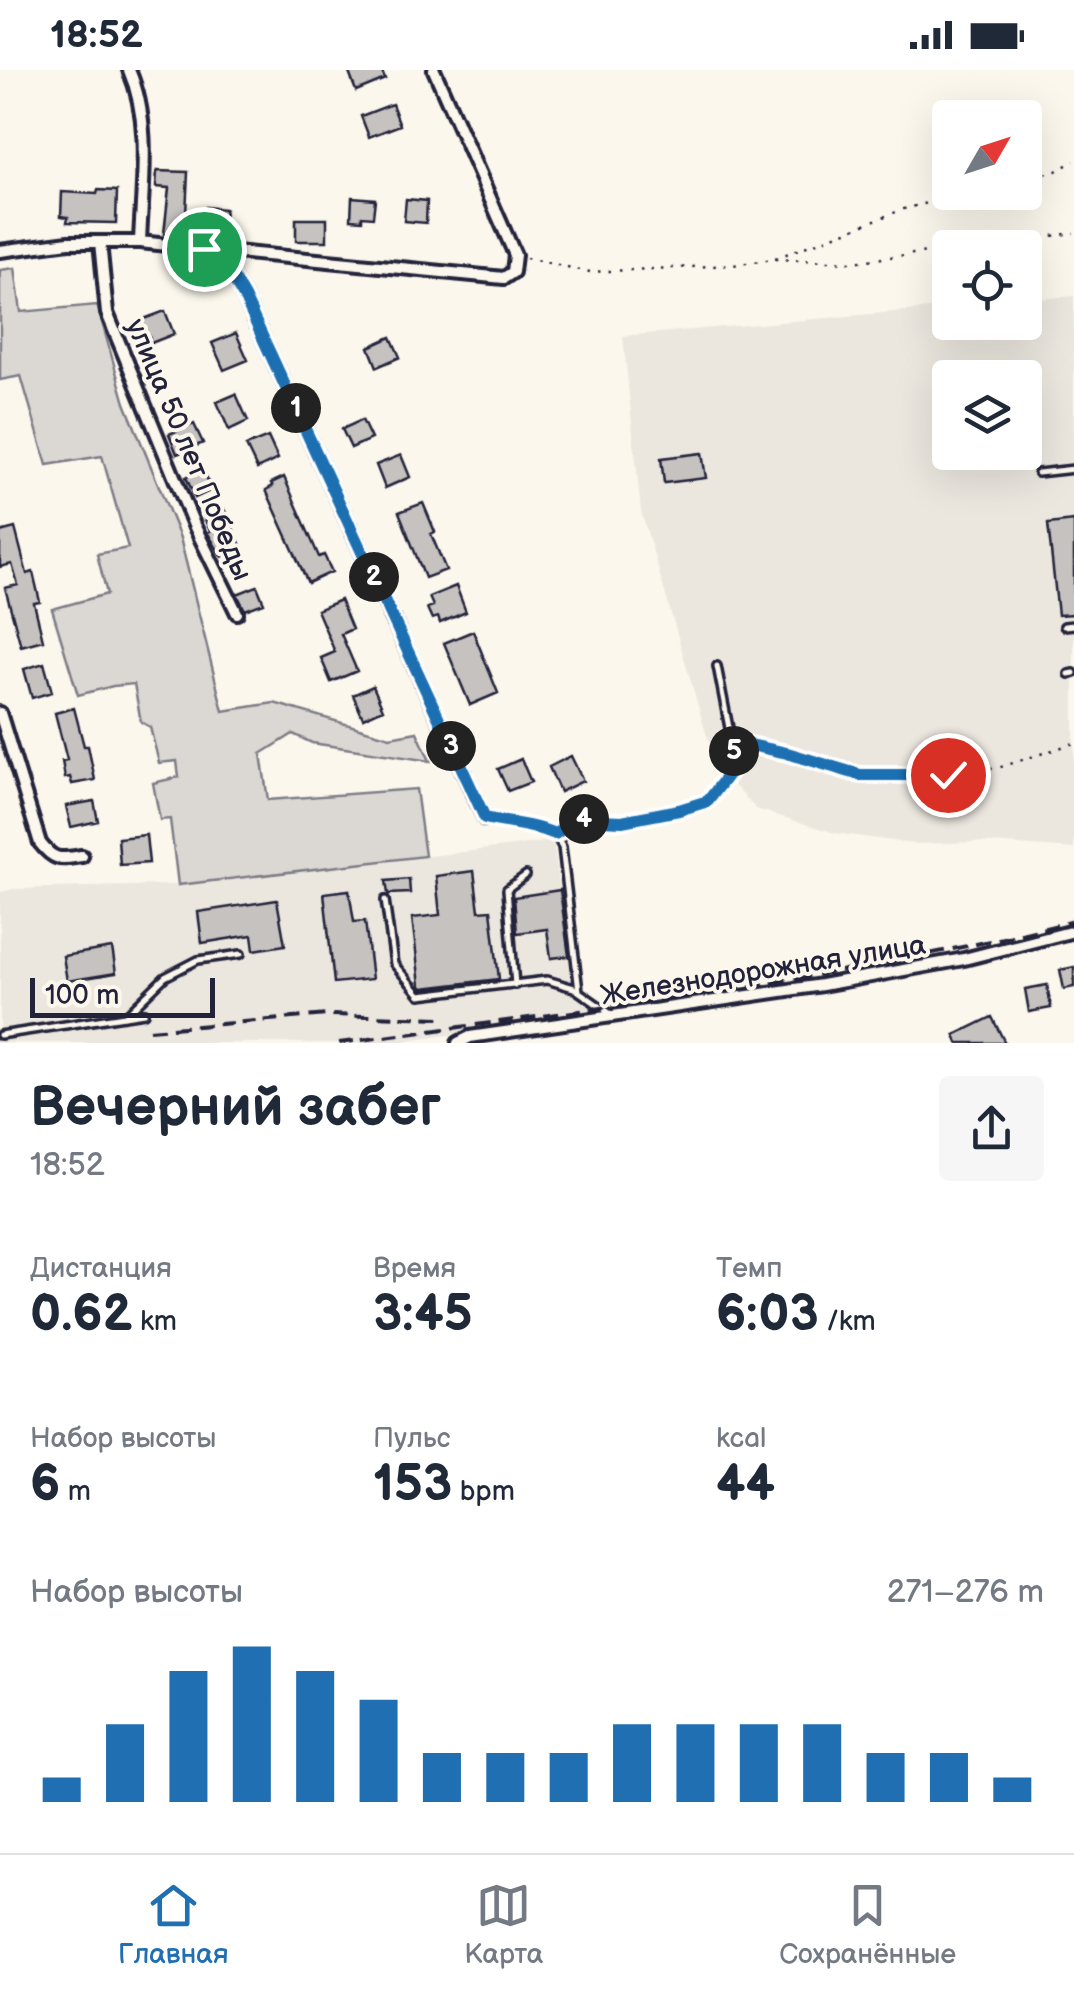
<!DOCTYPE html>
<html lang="ru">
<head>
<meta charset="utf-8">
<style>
  body { margin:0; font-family:"Balsamiq Sans",sans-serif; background:#f6f6f7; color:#1f2937; height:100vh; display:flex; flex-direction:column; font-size:38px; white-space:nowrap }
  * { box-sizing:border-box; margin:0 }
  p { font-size:32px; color:#747a83 }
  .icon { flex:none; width:55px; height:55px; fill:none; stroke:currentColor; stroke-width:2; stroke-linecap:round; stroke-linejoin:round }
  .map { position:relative; height:973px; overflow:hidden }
  .sheet { display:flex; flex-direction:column; background:#fff; flex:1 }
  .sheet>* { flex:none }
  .needle { width:65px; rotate:51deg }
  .fabs { position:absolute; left:932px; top:30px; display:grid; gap:20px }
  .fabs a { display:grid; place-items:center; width:110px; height:110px; border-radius:10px; background:#fff; box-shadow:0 10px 40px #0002; font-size:50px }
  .scale { position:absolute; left:30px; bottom:25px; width:185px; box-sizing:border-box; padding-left:10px; border:5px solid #22223b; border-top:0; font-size:28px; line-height:35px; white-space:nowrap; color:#22223b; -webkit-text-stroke:8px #fbf7ec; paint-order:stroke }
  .pin { position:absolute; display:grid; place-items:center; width:85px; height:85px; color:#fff; margin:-42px; border:5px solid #fff; border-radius:50%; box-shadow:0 2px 10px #0007 }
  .km { position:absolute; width:50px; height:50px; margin:-25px; border-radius:50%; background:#222; color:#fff; font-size:28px; line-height:50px; text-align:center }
  .round { display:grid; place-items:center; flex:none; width:105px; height:105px; border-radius:10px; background:#f6f6f7 }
  .summary { display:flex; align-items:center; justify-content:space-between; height:170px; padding:0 30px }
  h1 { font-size:55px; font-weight:600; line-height:75px }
  .metrics { display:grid; grid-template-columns:repeat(3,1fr); gap:15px; height:170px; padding:10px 30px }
  .metrics div { display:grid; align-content:center }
  .metrics b { font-size:50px; font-weight:600 }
  .metrics small { font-size:28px; font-weight:400 }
  .metrics p { font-size:28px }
  .chart { height:280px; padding:20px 30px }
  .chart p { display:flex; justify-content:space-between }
  .chart svg { width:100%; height:180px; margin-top:10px; stroke:#1f6fb2; stroke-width:6 }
  .status { display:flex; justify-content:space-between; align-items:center; height:70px; padding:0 50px; background:#fff; direction:ltr }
  .status svg { height:28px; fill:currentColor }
  .dock { display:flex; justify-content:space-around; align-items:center; height:140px; border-top:2px solid #e0e1e3; background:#fff; font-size:28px; color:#747a83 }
  .dock a { display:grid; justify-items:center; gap:5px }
  .dock .selected { color:#1f6fb2 }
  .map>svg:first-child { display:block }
</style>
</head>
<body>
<div class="status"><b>18:52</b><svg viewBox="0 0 49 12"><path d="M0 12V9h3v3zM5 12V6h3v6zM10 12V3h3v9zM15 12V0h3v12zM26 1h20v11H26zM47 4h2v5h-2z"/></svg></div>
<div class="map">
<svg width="1074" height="973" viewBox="0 0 1074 973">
  <rect width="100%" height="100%" fill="#fbf7ec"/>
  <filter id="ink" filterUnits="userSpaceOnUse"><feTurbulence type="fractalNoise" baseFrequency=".01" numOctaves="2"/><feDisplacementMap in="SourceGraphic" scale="20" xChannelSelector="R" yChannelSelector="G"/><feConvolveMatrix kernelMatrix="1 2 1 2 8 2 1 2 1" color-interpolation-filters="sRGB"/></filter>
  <g filter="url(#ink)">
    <path fill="#ebe7df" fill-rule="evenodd" d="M1074 226V779L976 772 913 774 835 763 756 739 720 700 706 663 641 441 623 266 950 237V252H1025V230ZM950 308H1025V382H950Z
      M553 771 574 923 596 936 597 943 393 973H0V822L14 819 198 814Z"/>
    <path fill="#dbd8d3" stroke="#7e7d87" stroke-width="2.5" d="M15 198 21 242 97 235 125 333 180 468 223 641 274 633 390 667 417 662 430 691 312 673 293 664 261 684 268 730 416 719 425 786 178 815 170 749 160 750 153 713 179 707 177 691 159 693 150 657 141 652 134 614 113 616 78 625 52 539 107 524 97 484 128 478 102 386 47 395 21 306 0 310V200Z"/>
    <path fill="#c6c2c0" stroke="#22223b" stroke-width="2.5" d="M348 0H381L385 9 356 21Z
      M392 34 400 55 369 67 361 46Z
      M157 101 188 102 185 166 164 164 169 118 156 117Z
      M98 120 117 121 116 153 67 152 68 147 61 146 62 122 97 124Z
      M352 127 375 129 373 147 362 146V150L351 149Z
      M406 129 427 131 426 153 404 151Z
      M206 137 225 139 222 167 203 165Z
      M296 149H327V171H296Z
      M165 241 174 264 151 273 149 266 143 269 139 259 144 257 141 250Z
      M236 263 248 290 224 300 212 273Z
      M391 267 400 287 377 297 369 277Z
      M236 324 248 351 229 360 217 332Z
      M362 350 371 369 351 378 342 359Z
      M194 354 203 373 177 384 169 364Z
      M268 367 278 389 257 399 246 376Z
      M702 383 706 408 664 413 661 388Z
      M401 385 410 407 385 418 376 395Z
      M203 399 212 420 195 428 186 407Z
      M284 407 319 487 324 485 332 502 308 513 266 420 273 416 271 413Z
      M423 433 435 462 431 464 446 500 425 508 399 442Z
      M224 439 242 478 222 487 207 462 210 461 204 448Z
      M1074 451V544L1058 545 1048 454Z
      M15 458 27 504 33 502 40 532 34 533 43 570 21 576 5 518 18 515 12 494 0 497V462Z
      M257 516 264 533 245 540 237 524Z
      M456 516 466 542 440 553 438 547 432 549 427 538 433 536 429 527Z
      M340 530 352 559 341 564 357 601 331 612 321 588 335 582 317 540Z
      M473 561 498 623 470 635 444 573Z
      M44 593 52 622 32 628 24 599Z
      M373 616 383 639 363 648 353 625Z
      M74 638 84 676H88L95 710 72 714 70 707 65 708 62 691 67 690 55 643Z
      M571 686 583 711 560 722 549 697Z
      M521 689 531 712 508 721 498 699Z
      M94 731 98 751 71 757 66 736Z
      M146 765 149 793 120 795 118 768Z
      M474 801 479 841 491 840 499 909 423 918 420 915 412 848 440 845 436 806Z
      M409 809 410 823 388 824 386 811Z
      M349 820 354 852 365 851 372 909 334 913 324 823Z
      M560 820 569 886 551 888 547 859 517 863 514 827Z
      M277 830 285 875 254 880 252 865 202 873 198 842Z
      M112 878 116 903 67 911 63 886Z
      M1074 897V917L1064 919 1060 900Z
      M1047 915 1051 938 1029 942 1025 919Z
      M992 947 1005 973H958L955 965Z"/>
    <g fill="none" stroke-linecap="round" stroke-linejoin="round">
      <defs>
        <path id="lane" d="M1038 403 1074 399
          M1064 556 1074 555
          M1069 604 1074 603
          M486 749 537 756 555 764 562 777 579 921
          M555 764 577 749 623 751 679 741 709 731 736 694 717 596
          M385 830 394 894 420 925 547 910 574 918 611 944
          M515 915 507 819 526 805
          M125 946 165 907 198 890 241 884
          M0 965 144 943"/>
        <path id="street" d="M129 0C152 53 142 115 140 172
          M100 172 107 243 194 455 237 543
          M205 179 504 208 513 202 515 185 434 0
          M0 181 69 172H140L204 179 227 198 244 227 485 749
          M0 643 40 773C55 792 60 789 82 786
          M458 973 470 967 822 915 964 889 1074 861"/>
      </defs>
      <use href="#lane" stroke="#22223b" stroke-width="12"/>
      <use href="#street" stroke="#22223b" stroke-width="18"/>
      <path stroke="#22223b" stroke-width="2.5" stroke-dasharray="2.5 8" stroke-linecap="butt" d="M1025 109 1056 101 1074 91
        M959 178 1074 163
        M526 188 590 202 733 195 773 189 904 139 971 122
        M775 189 853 192 950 179
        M743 673 787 683 859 705H948L998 698 1074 673"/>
      <use href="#lane" stroke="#fbf7ec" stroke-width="5"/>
      <use href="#street" stroke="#fbf7ec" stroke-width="10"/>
      <path stroke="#22223b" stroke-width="4" stroke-dasharray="15 8" stroke-linecap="butt" d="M149 960 328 945 443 948
        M339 973C585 940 833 912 1074 851"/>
    </g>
  </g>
  <g fill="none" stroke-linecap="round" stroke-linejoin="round" filter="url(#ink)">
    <defs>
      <path id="route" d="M204 179 227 198 244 227 485 748C509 754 532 754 555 764L578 749 622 751 679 740 708 731 736 694 732 671 787 683 860 705H948"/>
    </defs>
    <use href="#route" stroke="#fff" stroke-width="20"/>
    <use href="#route" stroke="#1f6fb2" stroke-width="12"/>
  </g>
  <g text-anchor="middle" stroke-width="8" stroke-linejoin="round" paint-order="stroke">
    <g font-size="28" fill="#22223b" stroke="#fbf7ec">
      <text transform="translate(190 379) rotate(67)" y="10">улица 50 лет Победы</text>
      <text transform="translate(763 899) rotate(-9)" y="10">Железнодорожная улица</text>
    </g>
  </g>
</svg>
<div class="fabs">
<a><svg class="needle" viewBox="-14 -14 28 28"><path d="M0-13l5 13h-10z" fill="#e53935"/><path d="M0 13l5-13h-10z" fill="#747a83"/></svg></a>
<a><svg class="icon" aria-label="locate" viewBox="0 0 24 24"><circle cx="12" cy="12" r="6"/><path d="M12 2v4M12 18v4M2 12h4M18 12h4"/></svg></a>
<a><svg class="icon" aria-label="layers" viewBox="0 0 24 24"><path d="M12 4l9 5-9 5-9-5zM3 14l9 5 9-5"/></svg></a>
</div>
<div class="scale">100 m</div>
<div class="pin" style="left:204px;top:179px;background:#1e9e55"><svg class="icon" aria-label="arrive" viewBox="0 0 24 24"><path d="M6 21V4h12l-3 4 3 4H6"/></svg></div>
<div class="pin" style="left:948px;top:705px;background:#d93025"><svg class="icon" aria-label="check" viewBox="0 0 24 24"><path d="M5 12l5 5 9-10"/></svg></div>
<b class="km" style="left:296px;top:338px">1</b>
<b class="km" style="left:374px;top:507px">2</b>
<b class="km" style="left:451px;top:676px">3</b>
<b class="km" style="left:584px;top:749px">4</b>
<b class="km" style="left:734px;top:681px">5</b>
</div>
<section class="sheet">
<div class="summary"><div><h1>Вечерний забег</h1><p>18:52</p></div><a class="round"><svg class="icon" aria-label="share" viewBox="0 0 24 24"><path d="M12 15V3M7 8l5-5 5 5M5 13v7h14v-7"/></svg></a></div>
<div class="metrics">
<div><p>Дистанция</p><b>0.62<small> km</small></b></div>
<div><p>Время</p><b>3:45</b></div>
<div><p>Темп</p><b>6:03<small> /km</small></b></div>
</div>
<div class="metrics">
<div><p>Набор высоты</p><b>6<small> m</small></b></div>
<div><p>Пульс</p><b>153<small> bpm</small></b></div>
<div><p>kcal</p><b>44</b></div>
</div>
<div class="chart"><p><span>Набор высоты</span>271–276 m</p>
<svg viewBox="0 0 160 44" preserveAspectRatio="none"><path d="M5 44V38M15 44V25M25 44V12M35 44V6M45 44V12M55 44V19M65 44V32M75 44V32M85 44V32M95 44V25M105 44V25M115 44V25M125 44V25M135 44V32M145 44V32M155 44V38"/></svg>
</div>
</section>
<nav class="dock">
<a class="selected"><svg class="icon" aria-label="home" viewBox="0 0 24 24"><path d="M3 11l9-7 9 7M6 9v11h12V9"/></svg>Главная</a>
<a><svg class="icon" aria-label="map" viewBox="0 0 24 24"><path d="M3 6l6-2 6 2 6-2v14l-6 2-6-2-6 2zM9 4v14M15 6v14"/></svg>Карта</a>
<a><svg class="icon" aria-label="saved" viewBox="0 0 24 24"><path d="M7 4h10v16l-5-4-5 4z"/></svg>Сохранённые</a>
</nav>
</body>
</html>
